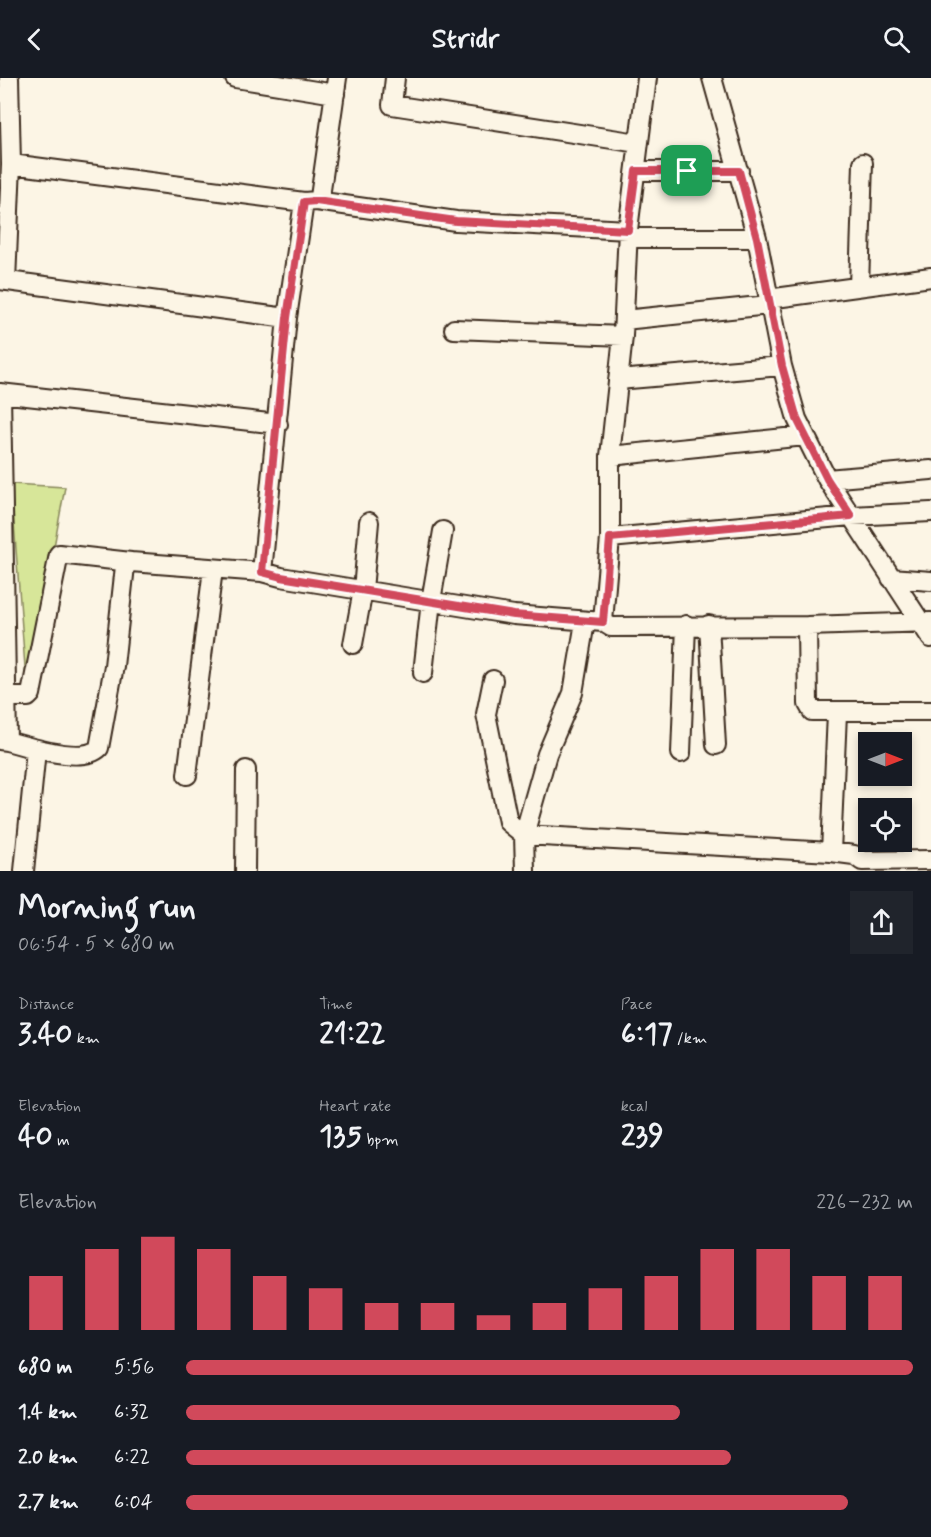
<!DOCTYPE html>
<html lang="en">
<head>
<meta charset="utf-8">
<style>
  body { margin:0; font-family:Mynerve,sans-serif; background:#20242c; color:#f1f3f6; height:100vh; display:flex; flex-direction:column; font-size:22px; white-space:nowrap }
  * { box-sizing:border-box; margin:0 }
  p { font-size:20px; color:#9ea1a6 }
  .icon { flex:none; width:33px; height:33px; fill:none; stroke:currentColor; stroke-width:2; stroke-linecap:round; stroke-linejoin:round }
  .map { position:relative; height:793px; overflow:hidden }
  .panel { display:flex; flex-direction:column; background:#171b24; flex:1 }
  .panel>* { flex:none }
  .needle { width:39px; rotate:90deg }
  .buttons { position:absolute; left:858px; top:654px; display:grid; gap:12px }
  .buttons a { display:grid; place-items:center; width:54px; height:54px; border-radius:0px; background:#171b24; box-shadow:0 3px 9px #0003; font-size:30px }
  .pin { position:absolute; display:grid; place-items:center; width:51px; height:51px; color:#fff; margin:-26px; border-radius:12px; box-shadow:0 3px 9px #0006 }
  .round { display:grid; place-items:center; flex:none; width:63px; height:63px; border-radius:0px; background:#20242c }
  .headline { display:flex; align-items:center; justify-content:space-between; height:102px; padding:0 18px }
  h1 { font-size:33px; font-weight:700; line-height:45px }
  .stats { display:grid; grid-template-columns:repeat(3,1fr); gap:9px; height:102px; padding:6px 18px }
  .stats div { display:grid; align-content:center }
  .stats b { font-size:30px; font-weight:700 }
  .stats small { font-size:16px; font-weight:400 }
  .stats p { font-size:16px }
  .chart { height:168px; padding:12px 18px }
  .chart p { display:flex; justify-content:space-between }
  .chart svg { width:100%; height:108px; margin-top:6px; stroke:#d1495b; stroke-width:6 }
  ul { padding:0 18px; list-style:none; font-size:20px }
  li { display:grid; grid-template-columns:96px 72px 1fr; align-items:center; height:45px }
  li i { height:15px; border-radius:8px; background:#d1495b }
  header { display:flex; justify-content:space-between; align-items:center; height:78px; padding:0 18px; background:#171b24; font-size:27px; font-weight:700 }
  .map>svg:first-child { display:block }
</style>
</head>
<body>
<header><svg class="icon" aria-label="back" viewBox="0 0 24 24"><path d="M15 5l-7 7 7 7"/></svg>Stridr<svg class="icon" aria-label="search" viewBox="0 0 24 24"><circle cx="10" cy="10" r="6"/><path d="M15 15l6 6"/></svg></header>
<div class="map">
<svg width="931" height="793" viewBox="0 0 931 793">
  <rect width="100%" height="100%" fill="#fcf5e5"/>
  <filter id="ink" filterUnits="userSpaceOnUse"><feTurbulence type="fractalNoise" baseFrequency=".0167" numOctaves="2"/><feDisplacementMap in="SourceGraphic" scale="12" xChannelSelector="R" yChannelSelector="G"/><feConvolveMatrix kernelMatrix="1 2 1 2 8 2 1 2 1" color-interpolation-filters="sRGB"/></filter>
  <g filter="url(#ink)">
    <path fill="#d7e699" stroke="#89885c" stroke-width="1.5" d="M11 406 65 409 27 615Z"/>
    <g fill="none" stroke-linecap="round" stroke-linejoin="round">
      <defs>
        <path id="minor" d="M235 0 335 16
          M395 0 392 27 638 65
          M712 0 757 160 782 288 797 341 827 401 931 560
          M11 86 304 124
          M636 93H739
          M316 123 456 143 628 152
          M628 160H757
          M0 202 287 240
          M6 203 11 86 9 0
          M859 208 863 85
          M768 221 931 199
          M624 242 769 227
          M454 251 623 258
          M618 302 782 288
          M0 315 278 346
          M610 378 805 358
          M827 401 931 392
          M610 460 851 438 931 434
          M262 494 287 240 304 124 316 123 320 119 337 0
          M891 500 931 503
          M603 544 610 460V378L623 258 628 152 647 0
          M709 547 716 667
          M807 548 808 626 812 633H931
          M353 566 363 512 369 444
          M423 595 431 523 443 453
          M493 602 486 636 508 744 524 757 831 774 854 777 862 783 931 782
          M7 619H28L31 616 59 476 131 484
          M0 662 7 663 1 315
          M7 663C28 669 83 686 99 670L114 588 125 488 131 484 262 494 281 499 514 537 603 544 611 549 807 548 931 544
          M681 675 686 547
          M187 697 213 491
          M831 774 837 635
          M24 793 36 672
          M245 793 246 692
          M525 793 524 757 547 676 573 615 585 544"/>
      </defs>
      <use href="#minor" stroke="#3b2a1e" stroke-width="22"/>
      <use href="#minor" stroke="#fcf5e5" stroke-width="18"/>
    </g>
  </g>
  <g fill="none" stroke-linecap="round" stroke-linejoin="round" filter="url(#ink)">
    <defs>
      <path id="route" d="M636 93H739L757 160 782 288 797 341 827 401 851 438 610 460 603 544 514 537 281 499 262 494 287 240 304 124 316 123 456 143 628 152Z"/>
    </defs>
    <use href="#route" stroke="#fff" stroke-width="12"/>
    <use href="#route" stroke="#d1495b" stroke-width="8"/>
  </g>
</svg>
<div class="buttons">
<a><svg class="needle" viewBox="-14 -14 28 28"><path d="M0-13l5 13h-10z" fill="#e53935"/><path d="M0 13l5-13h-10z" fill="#9ea1a6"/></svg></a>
<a><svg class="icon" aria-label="locate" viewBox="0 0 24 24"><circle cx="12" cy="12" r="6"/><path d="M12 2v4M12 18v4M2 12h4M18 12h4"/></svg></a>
</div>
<div class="pin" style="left:687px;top:93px;background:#1e9e55"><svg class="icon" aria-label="arrive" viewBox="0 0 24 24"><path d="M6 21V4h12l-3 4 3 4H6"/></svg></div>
</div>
<section class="panel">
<div class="headline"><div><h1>Morning run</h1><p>06:54 · 5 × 680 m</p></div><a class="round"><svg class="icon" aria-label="share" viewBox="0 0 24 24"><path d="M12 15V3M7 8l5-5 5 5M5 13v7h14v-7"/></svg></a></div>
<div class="stats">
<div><p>Distance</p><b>3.40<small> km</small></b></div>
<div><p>Time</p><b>21:22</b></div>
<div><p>Pace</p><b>6:17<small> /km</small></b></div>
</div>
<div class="stats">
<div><p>Elevation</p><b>40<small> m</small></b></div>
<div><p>Heart rate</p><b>135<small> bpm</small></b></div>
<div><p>kcal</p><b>239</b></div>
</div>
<div class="chart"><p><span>Elevation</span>226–232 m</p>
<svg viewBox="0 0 160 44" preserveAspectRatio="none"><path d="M5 44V22M15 44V11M25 44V6M35 44V11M45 44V22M55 44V27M65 44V33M75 44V33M85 44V38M95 44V33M105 44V27M115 44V22M125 44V11M135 44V11M145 44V22M155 44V22"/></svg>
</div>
<ul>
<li><b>680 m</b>5:56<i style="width:100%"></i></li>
<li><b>1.4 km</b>6:32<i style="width:68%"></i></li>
<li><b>2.0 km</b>6:22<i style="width:75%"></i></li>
<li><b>2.7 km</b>6:04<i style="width:91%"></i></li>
</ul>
</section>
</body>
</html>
